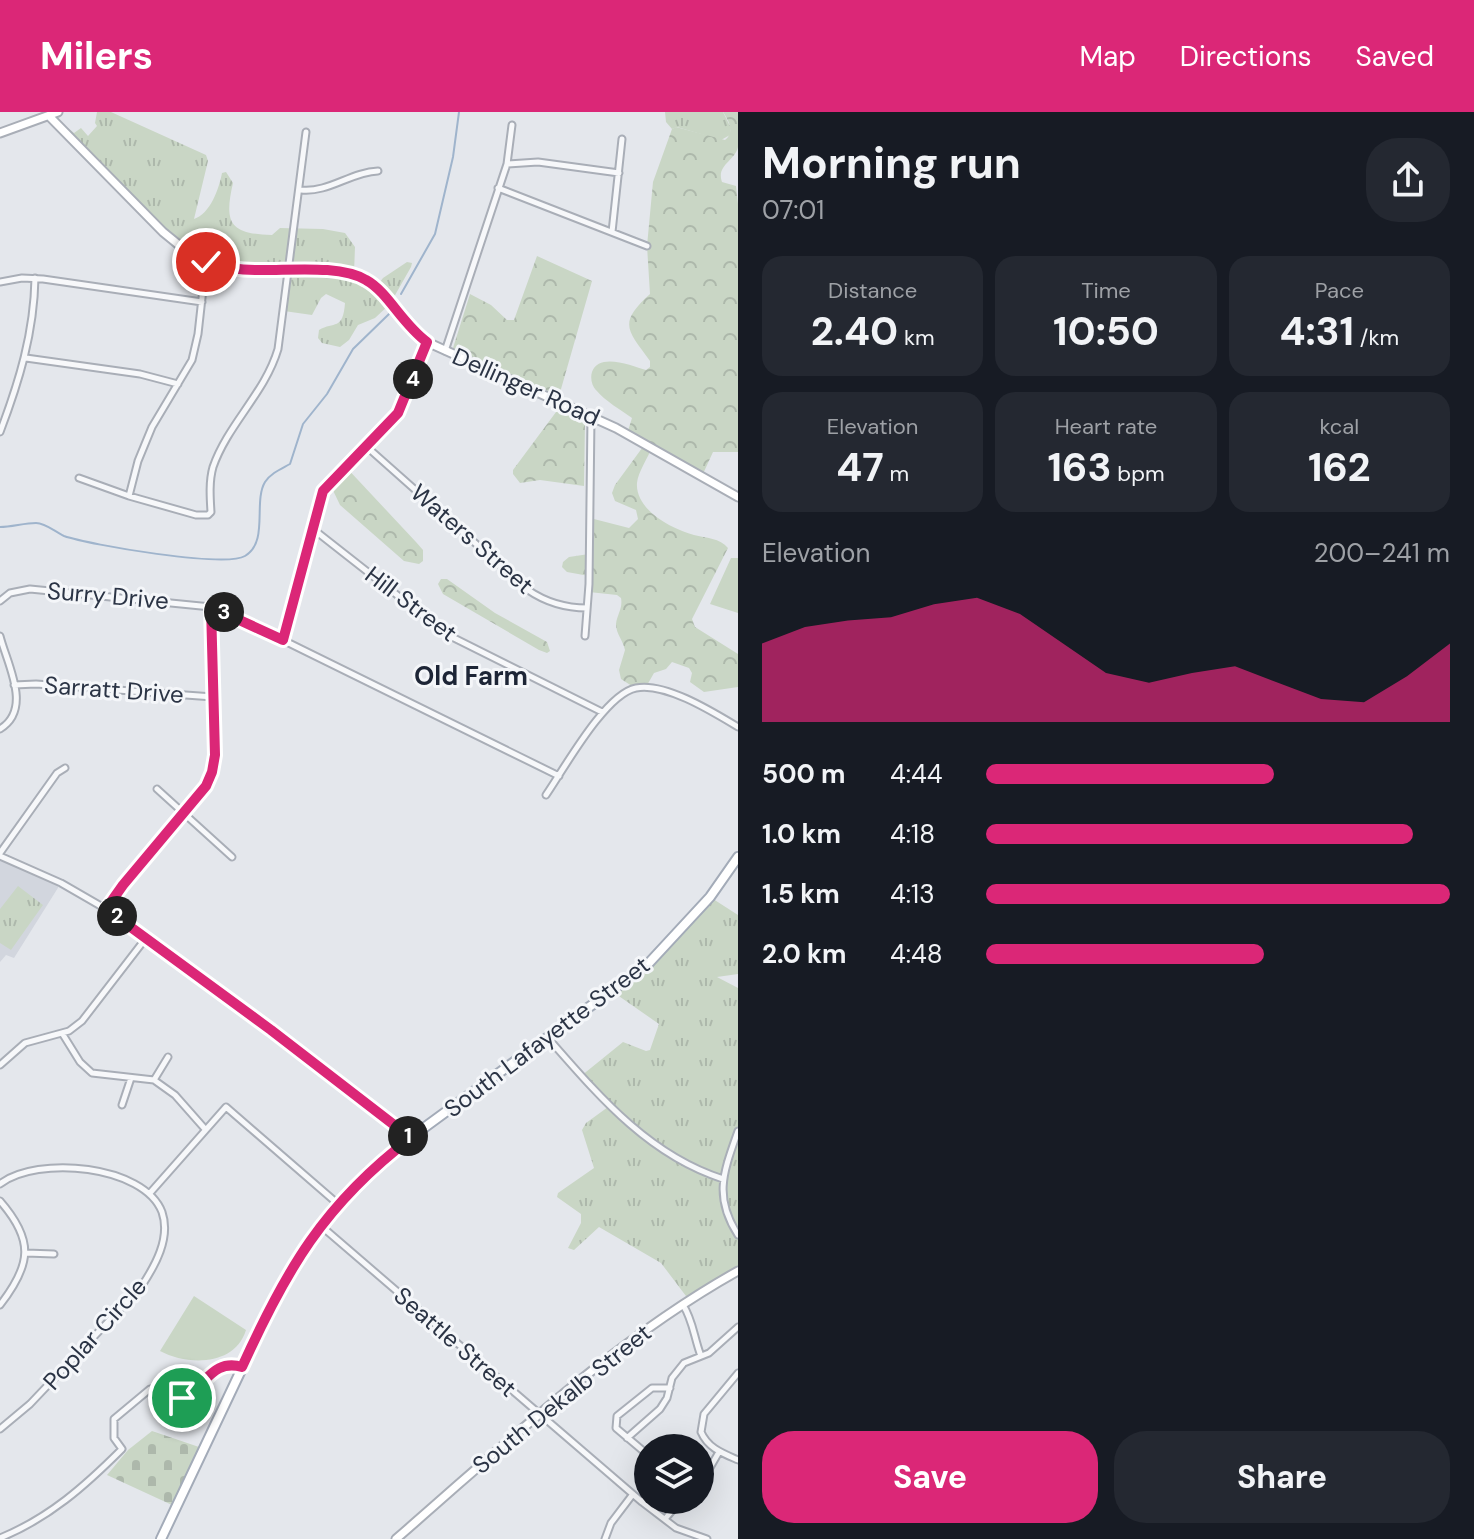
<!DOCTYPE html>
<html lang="en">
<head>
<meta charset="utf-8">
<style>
  body { margin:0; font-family:"DM Sans",sans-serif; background:#242831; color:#f1f3f6; height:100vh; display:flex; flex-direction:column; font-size:30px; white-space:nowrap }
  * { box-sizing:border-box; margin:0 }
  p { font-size:26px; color:#9ea1a6 }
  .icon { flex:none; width:44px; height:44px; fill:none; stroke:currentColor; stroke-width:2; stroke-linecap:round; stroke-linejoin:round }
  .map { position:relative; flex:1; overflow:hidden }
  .drawer { display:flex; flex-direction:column; background:#171b24; width:736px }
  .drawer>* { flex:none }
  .tools { position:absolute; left:634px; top:1322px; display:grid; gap:16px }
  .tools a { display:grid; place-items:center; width:80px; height:80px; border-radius:50%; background:#171b24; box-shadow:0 8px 32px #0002; font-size:40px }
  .pin { position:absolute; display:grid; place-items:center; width:68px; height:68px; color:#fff; margin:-34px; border:4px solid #fff; border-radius:50%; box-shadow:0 2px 8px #0007 }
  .km { position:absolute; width:40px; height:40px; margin:-20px; border-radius:50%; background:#222; color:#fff; font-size:22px; line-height:40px; text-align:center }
  .round { display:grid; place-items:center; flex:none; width:84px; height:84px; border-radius:32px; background:#242831 }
  .headline { display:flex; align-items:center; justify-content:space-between; height:136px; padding:0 24px }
  h1 { font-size:44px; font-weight:700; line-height:60px }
  .metrics { display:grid; grid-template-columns:repeat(3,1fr); gap:12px; height:136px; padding:8px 24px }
  .metrics div { display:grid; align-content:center; border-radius:20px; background:#242831; text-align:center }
  .metrics b { font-size:40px; font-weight:700 }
  .metrics small { font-size:22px; font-weight:400 }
  .metrics p { font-size:22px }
  .chart { height:224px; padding:16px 24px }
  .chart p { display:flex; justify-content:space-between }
  .chart svg { width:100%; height:144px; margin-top:8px; fill:#db2777; opacity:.7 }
  .cta { display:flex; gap:16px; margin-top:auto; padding:16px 24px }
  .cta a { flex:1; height:92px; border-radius:32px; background:#db2777; color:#fff; font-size:32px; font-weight:700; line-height:92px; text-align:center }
  .cta a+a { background:#242831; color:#f1f3f6 }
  ul { padding:0 24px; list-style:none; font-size:26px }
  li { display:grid; grid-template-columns:128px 96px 1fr; align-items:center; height:60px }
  li i { height:20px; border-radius:10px; background:#db2777 }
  header { display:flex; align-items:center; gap:48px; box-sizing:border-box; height:112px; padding:0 40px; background:#db2777; color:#fff }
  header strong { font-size:38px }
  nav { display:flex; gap:44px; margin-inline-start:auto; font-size:28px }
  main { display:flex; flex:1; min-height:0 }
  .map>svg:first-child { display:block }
</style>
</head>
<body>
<header>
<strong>Milers</strong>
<nav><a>Map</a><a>Directions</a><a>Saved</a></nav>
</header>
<main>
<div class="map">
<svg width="738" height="1427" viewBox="0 0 738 1427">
  <defs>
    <pattern id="grass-tufts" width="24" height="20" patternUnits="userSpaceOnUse" patternTransform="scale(2)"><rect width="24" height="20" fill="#c9d6c5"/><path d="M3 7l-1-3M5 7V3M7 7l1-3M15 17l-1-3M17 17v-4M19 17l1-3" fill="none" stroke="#adb8ab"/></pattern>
    <pattern id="forest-crowns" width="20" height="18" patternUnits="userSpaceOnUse" patternTransform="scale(2)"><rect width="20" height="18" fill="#c9d6c5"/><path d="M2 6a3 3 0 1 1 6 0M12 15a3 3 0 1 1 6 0" fill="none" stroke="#adb8ab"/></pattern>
    <pattern id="cemetery-stones" width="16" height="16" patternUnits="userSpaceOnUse" patternTransform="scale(2)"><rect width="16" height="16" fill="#c9d6c5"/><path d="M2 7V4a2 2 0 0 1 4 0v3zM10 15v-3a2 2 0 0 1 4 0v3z" fill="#adb8ab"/></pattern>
  </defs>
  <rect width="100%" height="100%" fill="#e4e7ec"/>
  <path fill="#d2d6de" d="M0 744 61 771 14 846 6 843 0 850Z"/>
  <path fill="url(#grass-tufts)" d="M97 0H111L206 43 208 49 194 107C210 102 219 77 222 61L226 60 233 71C224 110 229 122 272 123L280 116 323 117 345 121 355 135 354 162 376 175 383 166 407 150 412 151 411 155 390 192 375 206 358 213 349 228 340 235 322 231 318 226 319 218C334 209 343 219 345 191L326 182 321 186 312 203 284 199 290 159 207 150 205 163 184 159 181 153 182 137 63 20 68 16 74 21 81 16 88 24 97 14 95 11Z
    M665 0H723L731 16 730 23 721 28 677 15 672 17 666 10Z
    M18 774 43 793 11 838 0 831V797Z
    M710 785 738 803V862L717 865 738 876V1159L689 1188 661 1151 599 1115 574 1138 568 1136 581 1111V1102L557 1085 558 1081 594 1056 582 1018 586 1011 608 995 581 964 623 930 646 939 650 938 659 912 613 880 648 852Z"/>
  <path fill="url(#forest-crowns)" d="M723 0H738C738 11 738 24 738 35 735 49 716 53 722 70L736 74 738 92V340H713L702 364 652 335C648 346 638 360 637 371 635 398 672 417 694 423 706 426 720 426 728 436L692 507 695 515 738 542V575L704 580 690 570 692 561 689 556 672 550 666 557 654 561 646 575 635 576 621 567 619 558 625 538C623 528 616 522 616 512 617 503 623 496 621 486L617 483 589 480V464L567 460 562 455 563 450 569 445 589 442 590 406 629 416 638 407 636 398 615 389 612 381 615 373 645 332 627 322 632 306C621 298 605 289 596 278 592 274 590 266 592 260 599 240 632 254 646 258L650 255V249C628 218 617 212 650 182L647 134 653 70 672 17 676 15 725 28C735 20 729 9 723 0Z
    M537 144 592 169 559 284 453 236 470 182 491 193 507 208H514Z
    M559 296 585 309 584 374 540 368 520 371 513 362V358Z
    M344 353 416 430 423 438V449L419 452 404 449 340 393 329 370Z
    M441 467H447L495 501 547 530 550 539 547 541 539 538 443 482 438 472Z"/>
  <path fill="url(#cemetery-stones)" d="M152 1319 199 1335 172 1393 107 1363 128 1338Z"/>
  <path fill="#c9d6c5" d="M731 446H738V501L710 492Z
    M194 1184 246 1218C235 1254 188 1254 160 1239Z"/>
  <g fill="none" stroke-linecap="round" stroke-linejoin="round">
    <path stroke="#9fb4cc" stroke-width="2" d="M401 182 435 122 453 45 459 0
      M0 415C12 415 24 411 36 411 46 411 55 420 64 424 90 433 225 456 245 444 269 430 253 390 265 370 271 361 281 357 290 352L303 312 327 282 353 237 389 202"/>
    <defs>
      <path id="street" d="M507 52 538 50 619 61
        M498 76 647 134
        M301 78C328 81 351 60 378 59
        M612 120 622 27
        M0 170 22 166 43 167 202 190
        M445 239 507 52 512 13
        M26 246 140 262 178 272
        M0 320C19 270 34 221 35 166
        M367 335 528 478C547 491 565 496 587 496
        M79 366 129 384 196 403H208L211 400C210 385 209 369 213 355 228 312 265 281 278 237L306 20
        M129 384 138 349 152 315 192 248 198 222 206 150
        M313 417 448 523 602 600
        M0 489 10 481 30 477 211 495 236 505 559 664
        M0 524C7 552 33 597 0 617
        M585 524 589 472 591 305
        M283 528 323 379 398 301 427 230
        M14 573 36 572 213 585
        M157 677 232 745
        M546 683C564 657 605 582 636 576 665 570 713 600 738 615
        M0 741 57 661 65 656
        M0 744 61 771 106 797 271 918 411 1026
        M106 797 123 773 206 674 212 660 215 643 211 495
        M62 921 80 950 92 961 154 968 175 983 205 1017
        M548 926C598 983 648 1043 723 1067
        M0 953 25 931 69 919 82 909 146 826
        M154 968 168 945
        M122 993 131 966
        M738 1019C724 1059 713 1084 738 1123
        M0 1072C37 1043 144 1053 162 1100 171 1126 155 1154 141 1175L30 1292 0 1317
        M150 1081 226 995 338 1092
        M0 1089C34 1128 32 1152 0 1193
        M320 1113 642 1390 676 1416 707 1427
        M26 1141 54 1142
        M683 1193C693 1208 694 1226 701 1244
        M738 1261 704 1302 701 1320C708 1336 722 1341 738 1348
        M627 1326 660 1297 667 1286 672 1266 684 1251 709 1241 738 1215
        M648 1343 616 1316 617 1304 652 1276H670
        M700 1373 719 1340
        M642 1390 648 1384
        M665 1407 681 1388
        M0 1426C49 1406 85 1374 122 1337L114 1326V1307L150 1277 166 1273 184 1286 222 1253 230 1251 242 1255
        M605 1427 611 1411 633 1382"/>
      <path id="secondary" d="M49 4 163 120 190 142 206 150 232 156 354 162 373 172 410 217 427 230 616 316 738 385
        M0 21 58 0
        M396 1427C505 1333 611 1230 738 1159"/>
      <path id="primary" d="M161 1427 280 1176 315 1120 333 1097 368 1060 421 1018 648 852 710 785 738 745"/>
    </defs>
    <use href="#street" stroke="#a9aeb7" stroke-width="9"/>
    <use href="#secondary" stroke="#a9aeb7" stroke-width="11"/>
    <use href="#primary" stroke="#a3abb8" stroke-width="12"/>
    <use href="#street" stroke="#f7f8fa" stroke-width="5"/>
    <use href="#secondary" stroke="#fff" stroke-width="7"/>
    <use href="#primary" stroke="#fff" stroke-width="8"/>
  </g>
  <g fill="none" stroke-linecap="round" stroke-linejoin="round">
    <defs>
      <path id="route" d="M182 1286C205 1276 212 1246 242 1255 286 1158 324 1092 411 1026L271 918 106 797 123 773 206 674 212 660 215 643 211 495 283 528 323 379 398 301 427 230C402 212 388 180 366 168 339 152 287 159 255 158 238 158 222 155 206 150"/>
    </defs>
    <use href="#route" stroke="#fff" stroke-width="16"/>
    <use href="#route" stroke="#db2777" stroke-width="10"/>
  </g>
  <g text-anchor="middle" stroke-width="6" stroke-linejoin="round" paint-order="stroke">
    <g font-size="24" fill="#2b3445" stroke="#f4f6f9">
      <text transform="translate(526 275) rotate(24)" y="8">Dellinger Road</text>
      <text transform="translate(472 427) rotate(41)" y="8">Waters Street</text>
      <text transform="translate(108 484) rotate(5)" y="8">Surry Drive</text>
      <text transform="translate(411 492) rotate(37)" y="8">Hill Street</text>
      <text transform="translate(114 578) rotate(4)" y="8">Sarratt Drive</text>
      <text transform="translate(547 925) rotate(-37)" y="8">South Lafayette Street</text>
      <text transform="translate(95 1222) rotate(-48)" y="8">Poplar Circle</text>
      <text transform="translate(455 1230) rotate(41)" y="8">Seattle Street</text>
      <text transform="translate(562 1287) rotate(-39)" y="8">South Dekalb Street</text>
    </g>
    <g font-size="26" font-weight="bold" fill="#1d2536" stroke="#f4f6f9">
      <text x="471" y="573">Old Farm</text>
    </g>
  </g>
</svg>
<div class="tools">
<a><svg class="icon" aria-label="layers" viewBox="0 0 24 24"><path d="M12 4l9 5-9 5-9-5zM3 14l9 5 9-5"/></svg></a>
</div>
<div class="pin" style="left:182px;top:1286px;background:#1e9e55"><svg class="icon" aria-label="arrive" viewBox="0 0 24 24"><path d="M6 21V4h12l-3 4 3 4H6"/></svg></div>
<div class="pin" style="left:206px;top:150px;background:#d93025"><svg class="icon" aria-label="check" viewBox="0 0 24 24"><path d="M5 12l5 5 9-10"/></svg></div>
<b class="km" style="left:408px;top:1024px">1</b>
<b class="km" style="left:117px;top:804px">2</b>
<b class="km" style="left:224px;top:500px">3</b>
<b class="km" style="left:413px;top:267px">4</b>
</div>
<section class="drawer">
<div class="headline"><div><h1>Morning run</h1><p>07:01</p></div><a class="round"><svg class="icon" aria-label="share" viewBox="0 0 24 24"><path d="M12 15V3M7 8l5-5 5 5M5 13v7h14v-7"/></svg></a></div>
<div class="metrics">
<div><p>Distance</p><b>2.40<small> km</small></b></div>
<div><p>Time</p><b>10:50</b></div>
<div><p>Pace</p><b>4:31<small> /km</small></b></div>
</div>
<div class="metrics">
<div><p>Elevation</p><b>47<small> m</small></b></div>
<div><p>Heart rate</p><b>163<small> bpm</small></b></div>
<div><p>kcal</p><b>162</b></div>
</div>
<div class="chart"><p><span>Elevation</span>200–241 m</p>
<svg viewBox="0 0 160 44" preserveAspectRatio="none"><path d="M0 44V20L10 15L20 13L30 12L40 8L50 6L60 11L70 20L80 29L90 32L100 29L110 27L120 32L130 37L140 38L150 30L160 20V44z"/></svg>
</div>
<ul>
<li><b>500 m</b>4:44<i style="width:62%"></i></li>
<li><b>1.0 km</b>4:18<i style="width:92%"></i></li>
<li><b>1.5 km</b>4:13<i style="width:100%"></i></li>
<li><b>2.0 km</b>4:48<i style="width:60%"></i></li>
</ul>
<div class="cta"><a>Save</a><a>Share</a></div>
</section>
</main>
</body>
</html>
